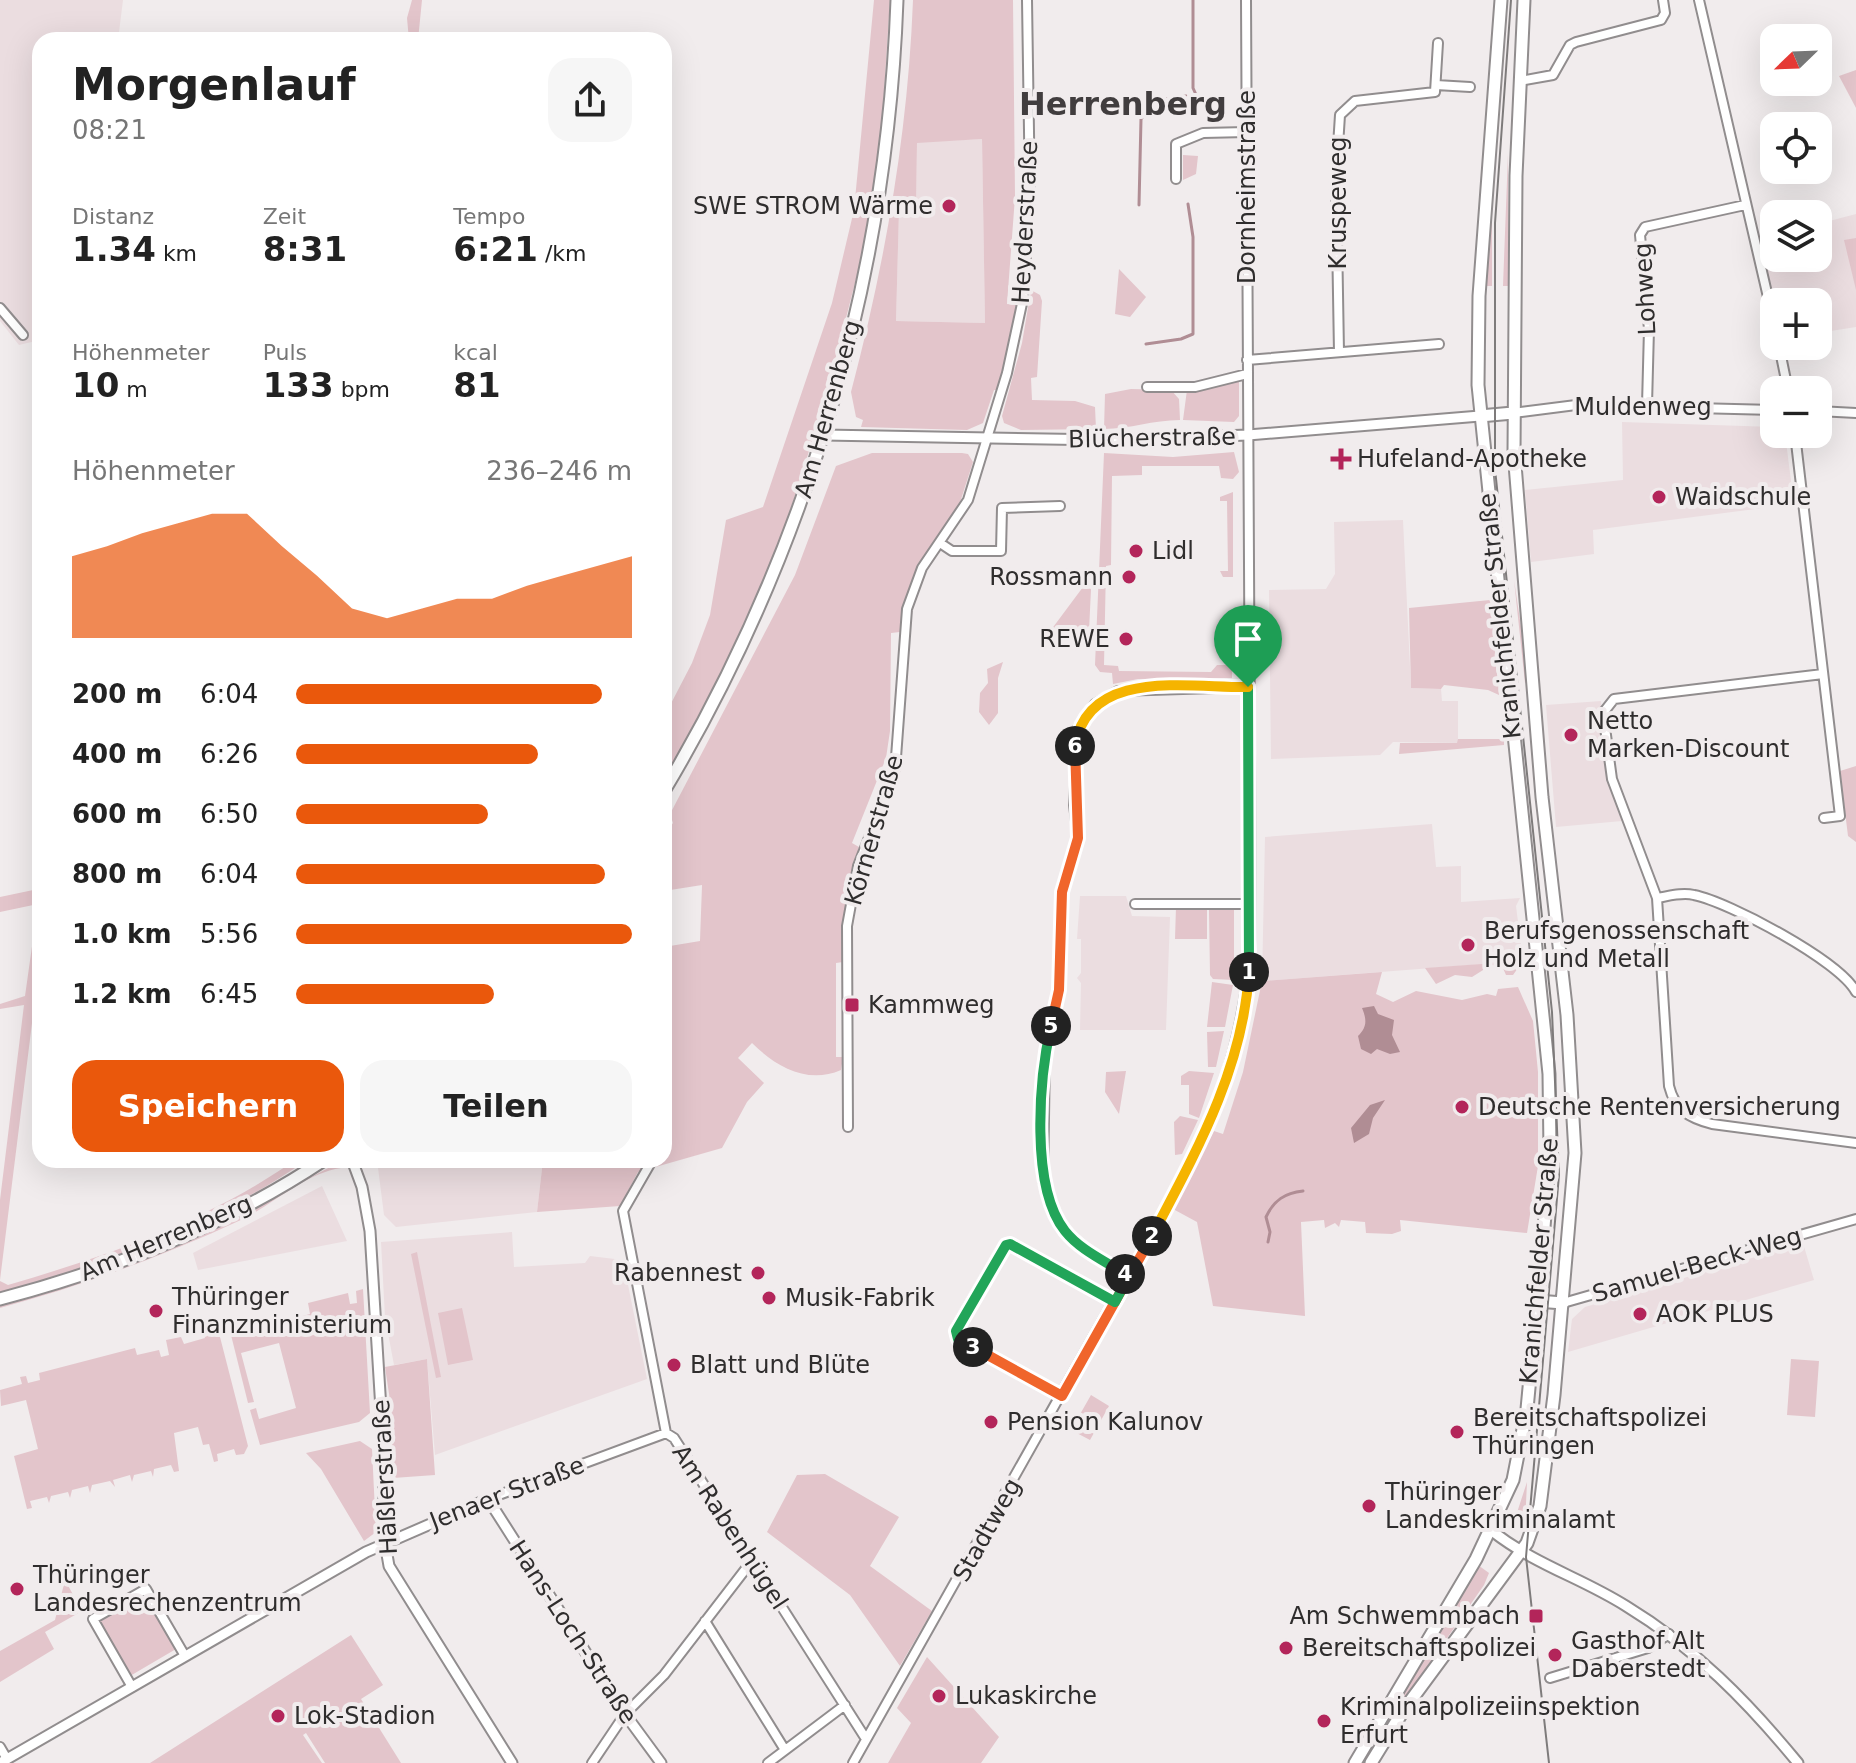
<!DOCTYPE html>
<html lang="de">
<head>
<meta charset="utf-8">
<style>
  body { margin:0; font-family:"DejaVu Sans",sans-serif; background:#f6f6f6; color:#222; height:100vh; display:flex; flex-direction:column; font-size:30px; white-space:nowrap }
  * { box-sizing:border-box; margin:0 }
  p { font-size:26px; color:#767676 }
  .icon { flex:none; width:44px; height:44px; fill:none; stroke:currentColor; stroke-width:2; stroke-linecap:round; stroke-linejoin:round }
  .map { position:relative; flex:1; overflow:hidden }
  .panel { position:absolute; left:32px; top:32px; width:640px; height:1136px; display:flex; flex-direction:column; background:#fff; border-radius:24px; box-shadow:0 8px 32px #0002 }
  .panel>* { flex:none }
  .needle { width:52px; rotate:247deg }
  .fabs { position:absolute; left:1760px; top:24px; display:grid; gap:16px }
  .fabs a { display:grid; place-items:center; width:72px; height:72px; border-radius:16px; background:#fff; box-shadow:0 8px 32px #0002; font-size:40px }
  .pin { position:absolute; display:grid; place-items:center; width:68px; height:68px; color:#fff; margin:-82px -34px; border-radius:50% 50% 50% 0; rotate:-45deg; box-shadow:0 0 8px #0007 }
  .pin .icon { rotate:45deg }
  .km { position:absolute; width:40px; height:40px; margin:-20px; border-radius:50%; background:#222; color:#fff; font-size:22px; line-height:40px; text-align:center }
  .round { display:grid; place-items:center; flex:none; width:84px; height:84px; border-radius:24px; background:#f6f6f6 }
  .summary { display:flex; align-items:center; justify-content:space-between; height:136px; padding:0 40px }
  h1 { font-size:44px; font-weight:600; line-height:60px }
  .stats { display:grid; grid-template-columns:repeat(3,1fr); gap:12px; height:136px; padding:8px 40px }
  .stats div { display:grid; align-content:center }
  .stats b { font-size:34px; font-weight:600 }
  .stats small { font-size:22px; font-weight:400 }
  .stats p { font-size:22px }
  .chart { height:224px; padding:16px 40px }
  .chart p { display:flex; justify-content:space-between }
  .chart svg { width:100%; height:144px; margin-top:8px; fill:#ea580c; opacity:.7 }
  .primary-button { display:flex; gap:16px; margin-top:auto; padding:16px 40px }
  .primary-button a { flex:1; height:92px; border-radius:24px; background:#ea580c; color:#fff; font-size:32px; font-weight:600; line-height:92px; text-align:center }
  .primary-button a+a { background:#f6f6f6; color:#222 }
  ul { padding:0 40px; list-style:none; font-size:26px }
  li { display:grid; grid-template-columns:128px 96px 1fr; align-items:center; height:60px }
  li i { height:20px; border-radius:10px; background:#ea580c }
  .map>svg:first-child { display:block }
</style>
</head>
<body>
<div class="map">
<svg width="1856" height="1763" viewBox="0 0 1856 1763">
  <rect width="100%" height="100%" fill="#f1eced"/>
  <path fill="#ebdde0" d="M0 0H123L118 40H40V340L19 345 0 321Z
    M982 139 985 323 896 321 899 210 916 209 917 142Z
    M1856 214V327L1818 333V302H1774V306L1758 240 1774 236V258H1818V224Z
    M1622 422 1774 427V434H1785L1794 504 1593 530 1594 554 1531 562 1525 490 1623 480Z
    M1403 520 1411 688 1441 689 1442 701H1458V743L1393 742 1380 755 1271 759 1269 590 1326 589 1335 574 1334 522Z
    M1601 701 1606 774 1622 821 1556 827 1546 705Z
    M1432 824 1436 867 1461 866V902L1520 898 1516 906 1523 961 1262 981 1265 837Z
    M1080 896H1126L1132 916 1170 917 1166 1030H1080L1081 983 1077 978 1081 973V939H1077Z
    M377 1160H543L537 1212 396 1227 384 1215Z
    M322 1186 347 1241 198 1270 193 1253Z
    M512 1232 514 1267 585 1263 590 1256 623 1260 647 1379 435 1455 427 1359 394 1365 385 1317 381 1242Z
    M1803 1243 1814 1280 1568 1352 1572 1319 1585 1307Z"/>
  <path fill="#e3c5cb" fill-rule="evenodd" d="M412 0H422L418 40H409L407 18Z
    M874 0H890L881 140 868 232 824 404 775 558 724 670 664 780V717L692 663 710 615 726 520 763 507 832 303 854 210Z
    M913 0H1013L1015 197 1007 304 1017 305 998 390H994L983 423 967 430 861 427 863 420 856 417 851 392C885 263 908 133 913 0ZM982 139 985 323 896 321 899 211 916 210 917 143Z
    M1856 70V108L1839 76Z
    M1508 154 1509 286H1503Z
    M1183 155 1198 156 1196 174 1183 180Z
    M1492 203V286H1485Z
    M1856 238V290L1844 240Z
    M1119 269 1146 297 1130 317 1115 314Z
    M1031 290 1040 295 1042 301 1037 377 1031 378 1032 400 1075 401 1095 407 1096 429 1021 430 1004 423 1002 416 1022 343Z
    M1235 379 1239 380V416L1234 422 1183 420 1187 390Z
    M1131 389 1171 390 1179 399 1180 420C1153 420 1130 429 1104 429L1105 394Z
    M1234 452 1239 472 1233 479 1221 478 1219 466H1142V475L1112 476 1111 565 1106 566 1104 665 1118 666 1119 671 1211 672 1217 665H1232V678L1138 679 1113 684 1112 673 1100 672 1095 665 1104 453 1173 457Z
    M872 453H962L968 454 973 462 956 515 913 576 900 632 891 633 890 731 886 758 852 843 859 847 847 891 843 962 836 963V1057H843L841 1070C807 1085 775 1066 752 1043L738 1058 764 1083 747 1102 722 1148 638 1172 620 1206 537 1212 543 1160H664V947L700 941 702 885 664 891V836L673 823 670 814 795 575 836 466Z
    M1233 492V577H1223L1220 571H1228L1227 501H1220V497Z
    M1514 580 1529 680 1525 683Z
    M1083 587 1091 589 1089 631 1051 630Z
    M1490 600 1499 695 1488 690 1444 685 1441 689 1411 688 1409 608Z
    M1003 662 998 678V713L989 725 979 712 980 693 988 683 987 669Z
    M1458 739H1504V745L1399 754 1400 743H1457Z
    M1856 766V842L1848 836 1840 771Z
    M40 881V959L0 1280V1200L24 1005 0 1009V1004L25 996 38 904 0 912V897L38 889Z
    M1176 907H1207V939H1175Z
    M1234 907V980L1213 979 1210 975 1209 910Z
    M1523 961 1513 975H1506L1502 966 1491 965 1472 977 1455 975 1436 984 1425 968Z
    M1382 972 1376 994 1393 1002 1416 991 1462 1000 1487 994 1496 996 1498 989 1518 987 1533 1021 1538 1072V1166L1527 1233 1400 1220 1401 1231 1392 1234 1366 1233 1365 1222 1341 1220 1339 1227 1335 1223 1325 1228 1324 1220 1301 1222 1305 1316 1213 1306 1197 1222 1173 1209 1214 1131 1223 1134 1243 1072 1262 981Z
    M1212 982 1233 985 1225 1027H1207Z
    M1224 1031 1216 1067H1208L1207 1032Z
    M1126 1071 1119 1114 1105 1092 1106 1072Z
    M1189 1071 1214 1073 1199 1118 1189 1114V1085H1181V1076Z
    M1180 1116 1198 1120 1182 1154 1175 1155 1174 1122Z
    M295 1160H307C213 1225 109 1262 0 1293V1281L8 1285C107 1256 210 1220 295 1160Z
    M332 1166 341 1168C306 1173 275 1203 243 1219 164 1256 84 1285 0 1308V1305L91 1278 204 1234Z
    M417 1252 441 1377 436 1378 411 1254Z
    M363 1289 370 1413 359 1422 260 1445 250 1410 256 1408 259 1419 296 1408 279 1343 241 1353 254 1402 248 1403 231 1335 310 1314 308 1303 348 1293 350 1304 357 1303 356 1291Z
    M462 1308 473 1360 448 1365 438 1313Z
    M212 1329 220 1337 248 1446 244 1454 236 1455 234 1449 217 1454 218 1461 214 1462 209 1444 203 1445 198 1427 174 1433 179 1471 174 1472 171 1465 154 1469 153 1477 151 1471 134 1475 132 1482 130 1475 113 1480 115 1487 110 1481 92 1485 90 1493 88 1486 72 1490 70 1498 68 1492 51 1496 49 1503 47 1497 30 1501 32 1508 27 1509 14 1456 38 1449 26 1400 1 1406 0 1390 22 1384 20 1377 26 1376 28 1383 40 1380 39 1373 135 1348 137 1355 159 1350 161 1357 169 1355 166 1340 181 1337 184 1344 205 1338 203 1331Z
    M427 1359 435 1475 393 1478 391 1407 385 1367Z
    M1791 1359 1819 1361 1815 1417 1787 1415Z
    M1091 1395 1109 1406 1090 1440 1071 1430Z
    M360 1441 372 1449 376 1532 364 1541 321 1469 306 1453Z
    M825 1474 899 1517 870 1566 932 1611 900 1666 850 1595 767 1532 797 1475Z
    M1527 1482 1525 1525 1514 1532 1512 1528Z
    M1478 1565 1489 1573 1484 1585 1392 1717 1389 1716Z
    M65 1580 82 1611 45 1632 54 1649 0 1682V1651L55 1620Z
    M144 1595 176 1649 130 1676 99 1622Z
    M351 1635 383 1685 361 1699 401 1763H325L306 1733 303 1735 322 1763H150Z
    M927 1657 999 1737 981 1763H888L911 1723 897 1708Z"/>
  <path fill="#b08d94" d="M1374 1006 1378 1014 1394 1020 1392 1035 1400 1052 1390 1054 1377 1049 1371 1054 1361 1049 1358 1036C1367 1027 1367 1020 1362 1008Z
    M1385 1100 1373 1118 1369 1134 1354 1143 1351 1128 1370 1105Z"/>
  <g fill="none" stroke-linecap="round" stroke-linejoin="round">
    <path stroke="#b08d94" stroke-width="3" d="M1193 0V88L1198 99
      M1139 205 1141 119 1159 100 1186 96
      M1146 344 1181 339 1193 334V237L1188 204
      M1268 1242 1270 1232 1266 1217C1274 1200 1285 1193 1303 1191"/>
    <defs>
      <path id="minor" d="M1699 0 1774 323
        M1520 81 1553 75 1570 45 1576 42 1661 20 1665 13 1663 0
        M1436 85 1470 87
        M1176 179V144L1203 133 1247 132
        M0 308 23 335
        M1779 346 1788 390
        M1339 352 1336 177 1340 115 1355 101 1435 92 1438 43
        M1247 360 1439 344
        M1147 387H1195L1247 374
        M1647 405 1649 329 1640 235 1645 227 1745 205
        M1818 411 1856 413
        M1513 413 1576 405 1774 410
        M1795 434 1840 816 1824 818
        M940 543 952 551H1001L1002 508 1060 506
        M1823 674 1614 699 1603 713 1612 779 1657 898 1669 1086C1675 1110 1689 1118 1712 1124L1856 1143
        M1657 898C1669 896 1682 892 1694 895 1729 902 1840 961 1856 992
        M1135 904H1250
        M848 1127 847 926 858 866 895 771 907 609 922 568 968 500 1007 373 1023 299 1030 197 1027 0
        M650 1164 623 1211 666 1433 674 1438 866 1739
        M1129 1276 1077 1243 1065 1232 1051 1208 1043 1180 1045 1055 1059 990 1062 892 1078 838 1074 805 1078 728 1095 704 1118 691 1248 687
        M1563 1303 1856 1219
        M1062 1396 958 1339 957 1326 1002 1249 1010 1244 1115 1302
        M488 1499 666 1433
        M705 1621 785 1750
        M1550 1678 1648 1648 1669 1634
        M132 1687 93 1619 146 1589 185 1656
        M0 1747 7 1759
        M592 1763 625 1714 664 1675 751 1562
        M768 1763 845 1705
        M853 1763 1194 1158C1227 1087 1246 1018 1251 940L1246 0"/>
      <path id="tertiary" d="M824 435 1107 440 1248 435 1480 416
        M352 1160 362 1187 370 1231 382 1426 385 1543 389 1566 512 1763
        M1492 1531C1537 1566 1580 1577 1626 1606 1695 1648 1747 1701 1798 1763
        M0 1763 366 1552 488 1499 625 1714 661 1763"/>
      <path id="secondary" d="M1480 416 1513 413
        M664 791C807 551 887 280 897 0
        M0 1299C114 1269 225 1226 324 1160
        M1537 1301 1563 1303
        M1355 1763 1476 1559 1513 1480 1527 1409 1543 1240 1550 1151 1549 1074 1478 385 1479 296 1501 0
        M1371 1763 1403 1711 1527 1543 1540 1506 1554 1395 1575 1153 1567 1015 1542 797 1514 452 1516 176 1524 0"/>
    </defs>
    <use href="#minor" stroke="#918d8e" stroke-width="12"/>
    <use href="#tertiary" stroke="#918d8e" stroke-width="13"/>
    <use href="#secondary" stroke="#918d8e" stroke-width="15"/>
    <use href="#minor" stroke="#fff" stroke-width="8"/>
    <use href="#tertiary" stroke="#fff" stroke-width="9"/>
    <use href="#secondary" stroke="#fff" stroke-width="11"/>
    <path stroke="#7e7b7b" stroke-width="2" d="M1511 0 1495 223V469L1552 1012 1559 1175 1526 1557 1549 1763"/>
  </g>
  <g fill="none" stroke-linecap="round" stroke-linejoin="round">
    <defs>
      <path id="split-1" d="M1248 687 1249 972"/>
      <path id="split-2" d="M1152 1236C1196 1152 1243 1069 1249 972"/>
      <path id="split-3" d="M973 1347 1062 1396 1152 1236"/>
      <path id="split-4" d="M973 1347 958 1339 956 1331 1006 1245 1010 1244 1115 1302 1129 1276 1125 1274"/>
      <path id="split-5" d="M1051 1026C1039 1079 1030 1187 1065 1231 1080 1250 1105 1261 1125 1274"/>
      <path id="split-6" d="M1051 1026 1059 990 1062 892 1078 838 1075 746"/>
      <path id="split-7" d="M1075 746C1088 667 1189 688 1248 687"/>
    </defs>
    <use href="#split-1" stroke="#fff" stroke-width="16"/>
    <use href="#split-2" stroke="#fff" stroke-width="16"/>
    <use href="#split-3" stroke="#fff" stroke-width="16"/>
    <use href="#split-4" stroke="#fff" stroke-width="16"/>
    <use href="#split-5" stroke="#fff" stroke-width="16"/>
    <use href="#split-6" stroke="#fff" stroke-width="16"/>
    <use href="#split-7" stroke="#fff" stroke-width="16"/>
    <use href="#split-1" stroke="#22a559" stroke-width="10"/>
    <use href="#split-2" stroke="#f5b400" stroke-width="10"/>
    <use href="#split-3" stroke="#f0652b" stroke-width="10"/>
    <use href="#split-4" stroke="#22a559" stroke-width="10"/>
    <use href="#split-5" stroke="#22a559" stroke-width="10"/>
    <use href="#split-6" stroke="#f0652b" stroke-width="10"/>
    <use href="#split-7" stroke="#f5b400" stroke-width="10"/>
  </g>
  <g fill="#b3255a" stroke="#f1eced" stroke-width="3">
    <circle cx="949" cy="206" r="8"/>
    <path d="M1337 447h8v8h8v8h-8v8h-8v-8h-8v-8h8z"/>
    <circle cx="1659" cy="497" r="8"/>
    <circle cx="1136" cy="551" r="8"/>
    <circle cx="1129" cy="577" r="8"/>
    <circle cx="1126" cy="639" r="8"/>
    <circle cx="1571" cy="735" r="8"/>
    <circle cx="1468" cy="945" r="8"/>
    <rect x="844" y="997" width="16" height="16" rx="4"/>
    <circle cx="1462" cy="1107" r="8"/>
    <circle cx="758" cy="1273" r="8"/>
    <circle cx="769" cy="1298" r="8"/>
    <circle cx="156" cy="1311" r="8"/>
    <circle cx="1640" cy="1314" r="8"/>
    <circle cx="674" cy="1365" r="8"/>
    <circle cx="991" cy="1422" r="8"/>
    <circle cx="1457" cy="1432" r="8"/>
    <circle cx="1369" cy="1506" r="8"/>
    <circle cx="17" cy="1589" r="8"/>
    <rect x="1528" y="1608" width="16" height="16" rx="4"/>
    <circle cx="1286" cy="1648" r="8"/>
    <circle cx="1555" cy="1655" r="8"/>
    <circle cx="939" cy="1696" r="8"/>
    <circle cx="278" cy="1716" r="8"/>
    <circle cx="1324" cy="1721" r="8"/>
  </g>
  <g text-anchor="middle" stroke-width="8" stroke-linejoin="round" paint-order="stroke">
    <g font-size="24" fill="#2f2d2d" stroke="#f1eced">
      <text transform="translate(1247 187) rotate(-90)" y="8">Dornheimstraße</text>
      <text transform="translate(1338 203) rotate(-90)" y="8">Kruspeweg</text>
      <text transform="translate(1025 222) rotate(-87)" y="8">Heyderstraße</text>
      <text transform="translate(1645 289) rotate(-93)" y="8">Lohweg</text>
      <text x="1643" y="415">Muldenweg</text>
      <text transform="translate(828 409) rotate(-74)" y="8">Am Herrenberg</text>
      <text transform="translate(1152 438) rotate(-1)" y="8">Blücherstraße</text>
      <text transform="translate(1500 616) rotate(-96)" y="8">Kranichfelder Straße</text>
      <text transform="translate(874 830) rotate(-74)" y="8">Körnerstraße</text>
      <text transform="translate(166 1238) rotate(-23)" y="8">Am Herrenberg</text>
      <text transform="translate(1539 1261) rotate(-85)" y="8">Kranichfelder Straße</text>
      <text transform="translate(1697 1265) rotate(-16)" y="8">Samuel-Beck-Weg</text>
      <text transform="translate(385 1477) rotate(-93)" y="8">Häßlerstraße</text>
      <text transform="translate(507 1493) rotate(-21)" y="8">Jenaer Straße</text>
      <text transform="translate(730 1527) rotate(57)" y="8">Am Rabenhügel</text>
      <text transform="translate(987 1530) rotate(-61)" y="8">Stadtweg</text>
      <text transform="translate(573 1632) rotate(57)" y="8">Hans-Loch-Straße</text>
    </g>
    <g font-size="24" fill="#2f2d2d" stroke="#f1eced" text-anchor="start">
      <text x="933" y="214" text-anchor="end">SWE STROM Wärme</text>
      <text x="1357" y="467">Hufeland-Apotheke</text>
      <text x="1675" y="505">Waidschule</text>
      <text x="1152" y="559">Lidl</text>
      <text x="1113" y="585" text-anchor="end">Rossmann</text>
      <text x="1110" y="647" text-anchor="end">REWE</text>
      <text x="1587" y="729">Netto<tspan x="1587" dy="28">Marken-Discount</tspan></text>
      <text x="1484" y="939">Berufsgenossenschaft<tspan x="1484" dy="28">Holz und Metall</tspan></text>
      <text x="868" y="1013">Kammweg</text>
      <text x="1478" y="1115">Deutsche Rentenversicherung</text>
      <text x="742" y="1281" text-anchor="end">Rabennest</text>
      <text x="172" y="1305">Thüringer<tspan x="172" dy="28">Finanzministerium</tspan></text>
      <text x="785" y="1306">Musik-Fabrik</text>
      <text x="1656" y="1322">AOK PLUS</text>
      <text x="690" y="1373">Blatt und Blüte</text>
      <text x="1473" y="1426">Bereitschaftspolizei<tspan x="1473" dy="28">Thüringen</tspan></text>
      <text x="1007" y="1430">Pension Kalunov</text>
      <text x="1385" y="1500">Thüringer<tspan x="1385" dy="28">Landeskriminalamt</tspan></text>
      <text x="33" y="1583">Thüringer<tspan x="33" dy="28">Landesrechenzentrum</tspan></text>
      <text x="1520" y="1624" text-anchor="end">Am Schwemmbach</text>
      <text x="1571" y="1649">Gasthof Alt<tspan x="1571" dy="28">Daberstedt</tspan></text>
      <text x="1302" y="1656">Bereitschaftspolizei</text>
      <text x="955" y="1704">Lukaskirche</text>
      <text x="1340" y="1715">Kriminalpolizeiinspektion<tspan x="1340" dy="28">Erfurt</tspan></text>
      <text x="294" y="1724">Lok-Stadion</text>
    </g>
    <g font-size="32" font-weight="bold" fill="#413d3e" stroke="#f1eced">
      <text x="1123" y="115">Herrenberg</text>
    </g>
  </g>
</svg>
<div class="fabs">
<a><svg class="needle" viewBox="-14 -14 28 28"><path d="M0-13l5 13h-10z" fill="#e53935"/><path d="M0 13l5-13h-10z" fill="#767676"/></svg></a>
<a><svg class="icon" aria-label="locate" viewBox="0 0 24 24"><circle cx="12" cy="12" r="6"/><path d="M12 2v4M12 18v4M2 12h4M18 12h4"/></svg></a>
<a><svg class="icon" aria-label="layers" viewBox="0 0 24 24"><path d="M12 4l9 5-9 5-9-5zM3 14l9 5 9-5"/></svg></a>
<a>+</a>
<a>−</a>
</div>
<div class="pin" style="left:1248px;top:687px;background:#1e9e55"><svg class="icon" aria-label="arrive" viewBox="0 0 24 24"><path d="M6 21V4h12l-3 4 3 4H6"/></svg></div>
<b class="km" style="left:1249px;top:972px">1</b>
<b class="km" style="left:1152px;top:1236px">2</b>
<b class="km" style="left:973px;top:1347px">3</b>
<b class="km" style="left:1125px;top:1274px">4</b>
<b class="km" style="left:1051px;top:1026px">5</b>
<b class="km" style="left:1075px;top:746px">6</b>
<section class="panel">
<div class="summary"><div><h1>Morgenlauf</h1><p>08:21</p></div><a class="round"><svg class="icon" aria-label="share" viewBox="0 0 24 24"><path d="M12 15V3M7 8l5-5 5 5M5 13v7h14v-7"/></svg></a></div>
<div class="stats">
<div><p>Distanz</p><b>1.34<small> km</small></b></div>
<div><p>Zeit</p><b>8:31</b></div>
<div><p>Tempo</p><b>6:21<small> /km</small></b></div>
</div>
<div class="stats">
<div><p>Höhenmeter</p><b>10<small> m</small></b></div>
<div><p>Puls</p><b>133<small> bpm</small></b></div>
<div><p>kcal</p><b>81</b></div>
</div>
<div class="chart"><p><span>Höhenmeter</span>236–246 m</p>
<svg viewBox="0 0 160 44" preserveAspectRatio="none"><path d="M0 44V19L10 16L20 12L30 9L40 6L50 6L60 16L70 25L80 35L90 38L100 35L110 32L120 32L130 28L140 25L150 22L160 19V44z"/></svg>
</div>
<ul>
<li><b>200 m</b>6:04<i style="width:91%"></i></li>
<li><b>400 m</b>6:26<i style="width:72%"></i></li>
<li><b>600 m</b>6:50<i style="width:57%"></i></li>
<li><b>800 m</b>6:04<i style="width:92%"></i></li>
<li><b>1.0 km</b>5:56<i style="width:100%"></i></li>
<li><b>1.2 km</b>6:45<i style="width:59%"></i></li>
</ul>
<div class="primary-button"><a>Speichern</a><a>Teilen</a></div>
</section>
</div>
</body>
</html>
